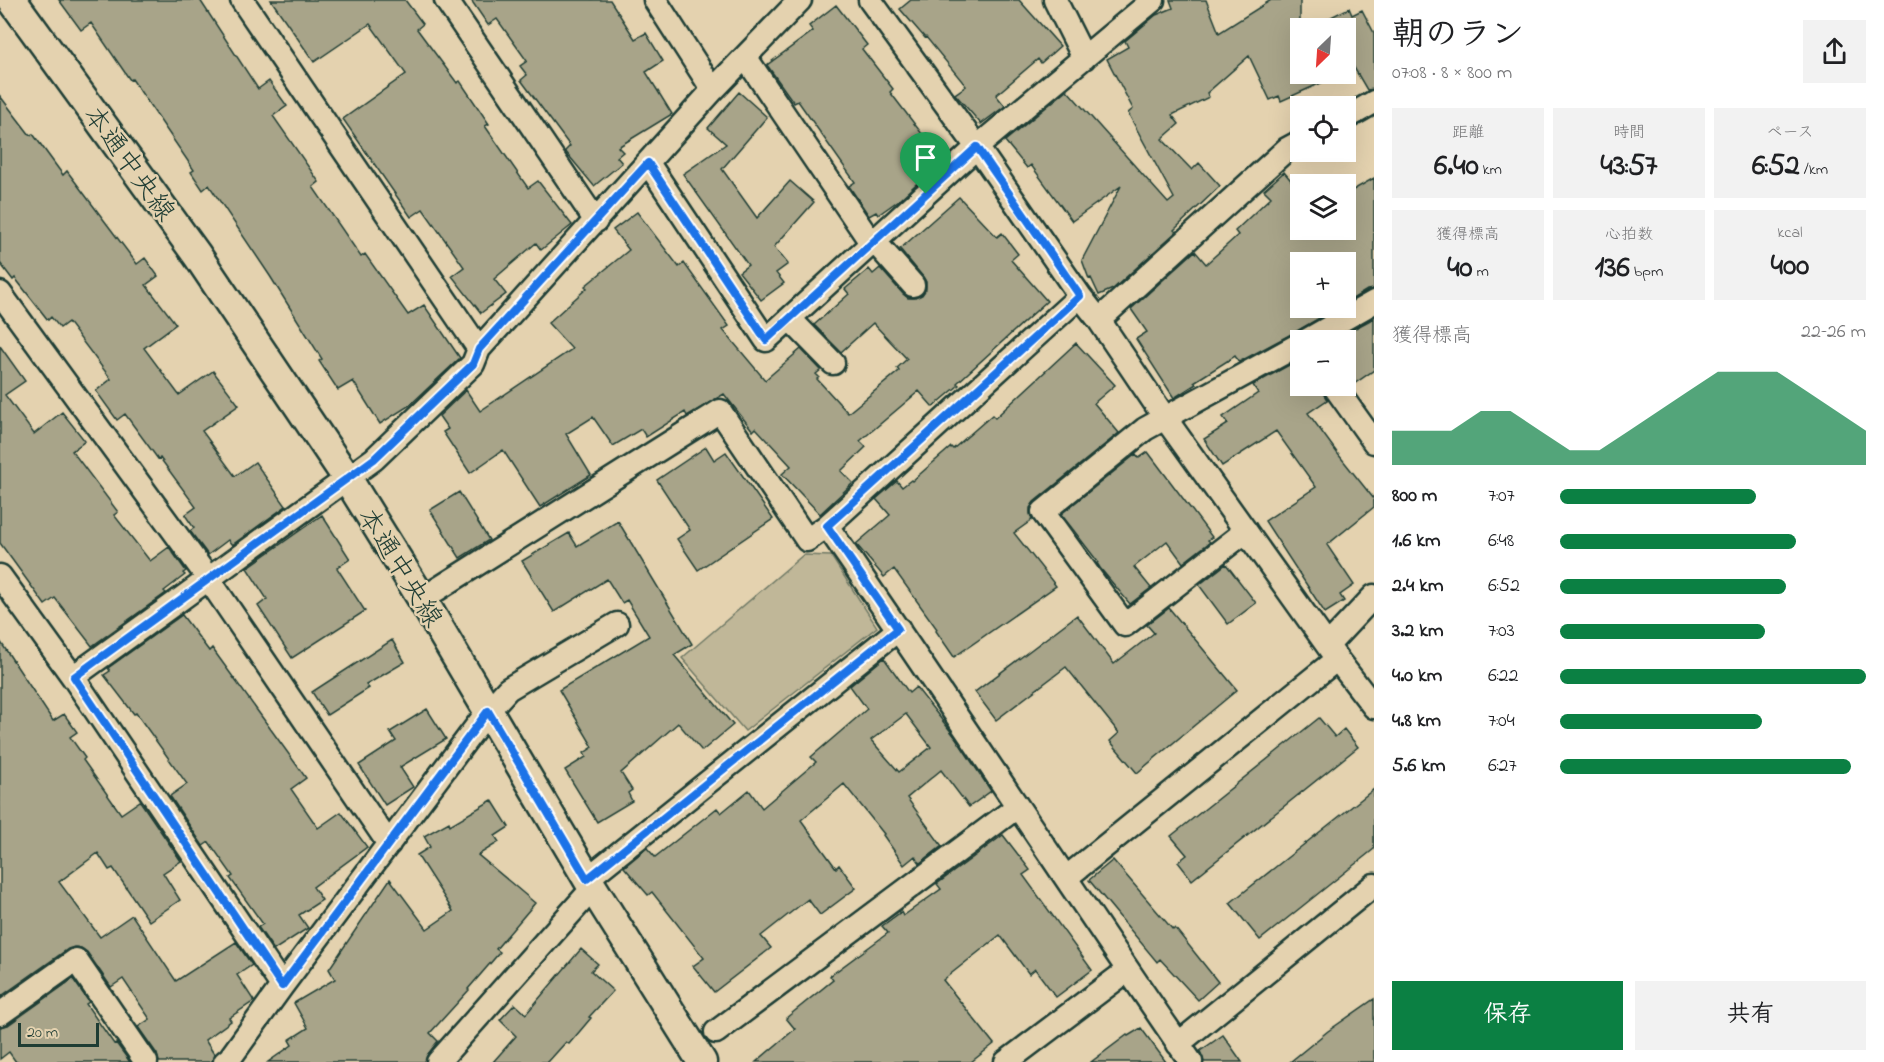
<!DOCTYPE html>
<html lang="ja">
<head>
<meta charset="utf-8">
<style>
  body { margin:0; font-family:"Indie Flower","Klee One",sans-serif; background:#f2f2f2; color:#202124; height:100vh; display:flex; flex-direction:column; font-size:22px; white-space:nowrap }
  * { box-sizing:border-box; margin:0 }
  p { font-size:20px; color:#757577 }
  .icon { flex:none; width:33px; height:33px; fill:none; stroke:currentColor; stroke-width:2; stroke-linecap:round; stroke-linejoin:round }
  .map { position:relative; flex:1; overflow:hidden }
  .drawer { display:flex; flex-direction:column; background:#fff; width:510px }
  .drawer>* { flex:none }
  .needle { width:39px; rotate:205deg }
  .tools { position:absolute; left:1290px; top:18px; display:grid; gap:12px }
  .tools a { display:grid; place-items:center; width:66px; height:66px; border-radius:0px; background:#fff; box-shadow:0 6px 24px #0002; font-size:30px }
  .scale { position:absolute; left:18px; bottom:15px; width:81px; box-sizing:border-box; padding-left:6px; border:3px solid #1f3d34; border-top:0; font-size:16px; line-height:21px; white-space:nowrap; color:#1f3d34; -webkit-text-stroke:4px #e4d2af; paint-order:stroke }
  .pin { position:absolute; display:grid; place-items:center; width:51px; height:51px; color:#fff; margin:-62px -26px; border-radius:50% 50% 50% 0; rotate:-45deg; box-shadow:0 0 6px #0007 }
  .pin .icon { rotate:45deg }
  .round { display:grid; place-items:center; flex:none; width:63px; height:63px; border-radius:0px; background:#f2f2f2 }
  .overview { display:flex; align-items:center; justify-content:space-between; height:102px; padding:0 18px }
  h1 { font-size:33px; font-weight:700; line-height:45px }
  .stats { display:grid; grid-template-columns:repeat(3,1fr); gap:9px; height:102px; padding:6px 18px }
  .stats div { display:grid; align-content:center; border-radius:0px; background:#f2f2f2; text-align:center }
  .stats b { font-size:30px; font-weight:700 }
  .stats small { font-size:16px; font-weight:400 }
  .stats p { font-size:16px }
  .chart { height:168px; padding:12px 18px }
  .chart p { display:flex; justify-content:space-between }
  .chart svg { width:100%; height:108px; margin-top:6px; fill:#0b8043; opacity:.7 }
  .cta { display:flex; gap:12px; margin-top:auto; padding:12px 18px }
  .cta a { flex:1; height:69px; border-radius:0px; background:#0b8043; color:#fff; font-size:24px; font-weight:700; line-height:69px; text-align:center }
  .cta a+a { background:#f2f2f2; color:#202124 }
  ul { padding:0 18px; list-style:none; font-size:20px }
  li { display:grid; grid-template-columns:96px 72px 1fr; align-items:center; height:45px }
  li i { height:15px; border-radius:8px; background:#0b8043 }
  main { display:flex; flex:1; min-height:0 }
  .map>svg:first-child { display:block }
</style>
</head>
<body>
<main>
<div class="map">
<svg width="1374" height="1062" viewBox="0 0 1374 1062">
  <rect width="100%" height="100%" fill="#e4d2af"/>
  <filter id="ink" filterUnits="userSpaceOnUse"><feTurbulence type="fractalNoise" baseFrequency=".0167" numOctaves="2"/><feDisplacementMap in="SourceGraphic" scale="12" xChannelSelector="R" yChannelSelector="G"/><feConvolveMatrix kernelMatrix="1 2 1 2 8 2 1 2 1" color-interpolation-filters="sRGB"/></filter>
  <g filter="url(#ink)">
    <path fill="#c0b798" stroke="#707a66" stroke-width="1.5" d="M803 555 831 556 877 627 745 731 682 658Z"/>
    <path fill="#a8a489" stroke="#1f3d34" stroke-width="1.5" fill-rule="evenodd" d="M59 0H200L258 89 269 81 287 106 273 116 319 182 313 187 361 257 365 254 408 315 424 305 460 358 410 405 380 424 353 381 338 390 319 361 322 359 270 276 209 185 203 190 191 172 194 170 132 79 130 80 91 23 81 30Z
      M271 0H405L423 24 417 29 457 83 460 81 489 124 485 126 528 188 538 181 572 225 541 250 536 243 494 279 506 294 481 313 452 276 464 267 423 209 411 217 343 119 406 74 370 24 314 62Z
      M471 0H610L635 39 646 33 663 61 646 72 672 114 618 147 623 152 617 157 622 163 594 186 565 151 570 146 521 80 527 75 520 66 527 61 497 19 488 25Z
      M911 0H1019L1060 46 1041 63 1038 59 996 95 1005 106 981 124 955 94 966 86 926 37 925 38 900 9Z
      M1170 0H1206L1219 33 1271 0H1300V74H1341L1281 101 1279 96 1270 100 1249 56 1207 93 1209 97 1172 115 1179 124 1162 139 1192 170 1199 163 1220 186 1174 230 1176 232 1113 289 1099 295 1091 278 1089 279 1082 260 1121 186 1072 221 1031 165 1027 168 1005 141 1067 90 1168 203 1174 198 1128 113 1133 109 1107 59 1128 47 1125 41 1156 15 1173 8Z
      M836 5 867 45 862 49 893 89 890 92 939 156 922 169 927 174 899 200 878 215 876 212 869 216 849 186 855 182 798 101 794 103 767 65 813 31 809 26Z
      M1349 8 1352 15 1362 10 1374 33V89L1367 90 1346 54V28H1330L1325 20Z
      M739 92 767 117 722 169 757 218 790 181 814 202 774 247 788 264 776 273 784 283 761 300 739 272 748 265 683 174 726 144 708 128Z
      M0 96 30 135 33 134 63 175 67 171 137 264 145 258 158 276 146 285 176 324 144 348 179 395 213 371 239 405 202 431 235 476 255 462 286 506 232 545 228 540 208 555 190 531 194 528 185 515 196 507 160 458 158 459 125 414 117 420 96 391 111 379 68 322 60 328 51 317 48 320 15 278 13 280 0 263Z
      M1284 172 1300 191V230H1346V194L1374 178V289L1367 290 1346 303V262H1300V308H1337L1297 331 1239 362 1235 356 1194 382 1196 384 1174 398 1136 339 1147 332 1131 309 1195 251 1206 264 1238 235 1235 231 1271 197 1264 190Z
      M959 197 997 237 1002 233 1018 254 1011 260 1047 301 957 383 959 385 933 407 919 391 860 441 866 447 841 471 853 483 820 514 782 474 791 466 756 428 753 431 724 394 687 416 685 412 646 437 641 429 613 446 593 417 566 434 591 475 540 507 503 450 470 473 443 432 448 429 439 416 466 390 480 411 572 349 548 323 587 288 585 286 629 250 613 230 637 212 679 267 684 263 729 326 723 330 765 380 801 349 821 370 816 374 819 377 817 379 848 413 899 371 897 368 907 359 873 323 841 352 814 325 849 294 845 289 869 269 873 274 880 268 903 294 908 298H915L922 295 926 289V282L923 277 900 249Z
      M1374 318V370L1351 386 1346 379V340H1333Z
      M1076 343 1115 385 1094 403 1119 433 1034 502 1030 508V514L1032 520 1014 533 1056 586 954 657 936 631 937 629 894 569 884 577 856 544 890 515 876 499 897 481 902 487 911 480 912 481 951 447 953 449 992 415 995 418Z
      M0 346 25 381 5 395 34 434 62 412 85 441 72 451 118 512 114 515 150 561 169 547 186 571 183 573 185 575 164 591 166 593 92 646 55 598 45 605 0 543Z
      M1300 359V386H1321L1323 393 1327 400 1308 413 1338 454 1374 499V507L1327 545 1354 585 1340 595 1344 601 1325 613 1265 521 1316 487 1276 431 1222 466 1204 439 1228 424 1223 417 1258 393 1253 385Z
      M706 447 714 460 726 452 773 519 698 570 677 539 690 530 657 480Z
      M1148 452 1212 537 1208 540 1210 542 1183 563 1167 541 1134 567 1151 588 1130 604 1100 568 1097 563 1098 562 1061 514 1136 454 1139 458Z
      M459 492 489 540 460 558 430 510Z
      M322 515 350 559 337 568 365 611 292 658 258 606 267 599 247 568Z
      M618 521 692 644 674 655 733 725 702 751 678 723 621 773 632 790 628 793 632 801 597 822 565 770 586 757 584 753 593 747 559 690 649 636 627 600 622 603 607 579 554 612 522 561 569 533 577 546Z
      M1226 564 1256 603 1228 624 1199 585Z
      M1169 608 1237 690 1137 773 1110 741 1119 733 1066 667 996 720 975 692 1077 615 1114 664 1154 633 1147 625Z
      M182 615 209 651 212 648 306 778 291 789 318 828 341 812 367 847 313 887 322 900 299 915 308 928 274 950 258 927 263 924 230 878 233 876 209 842 203 846 170 796 187 784 136 713 134 714 104 675 110 671 108 668Z
      M392 640 405 662 366 685 369 688 327 715 312 692Z
      M0 641 53 721 64 714 77 732 70 737 85 758 83 760 121 814 140 801 181 861 163 873 180 900 149 921 113 868 109 870 98 853 59 882 100 937 132 915 176 981 236 942 252 965 237 975 254 1001 229 1018 231 1021 205 1040 214 1054 212 1062H159L157 1054 138 1027 150 1019 123 979 111 987 87 952 81 948 74 947 68 949 0 997Z
      M884 658 909 693 916 687 956 738 991 791 969 807 941 770 907 798 942 846 920 863 915 856 904 865 883 835 884 834 844 784 801 820 836 868 839 865 856 888 820 915 808 899 761 936 771 948 714 992 693 966 704 958 652 892 648 895 624 867 647 848 655 857 717 808 721 813 749 790 762 808 816 762 811 757 867 709 850 686ZM906 714 931 747 899 772 871 740Z
      M427 709 446 739 400 767 413 787 385 805 359 765 396 741 390 732Z
      M1319 718 1335 737 1344 729 1358 747 1192 880 1178 862 1187 855 1171 836Z
      M1374 789V849L1260 940 1230 903Z
      M492 800 509 827 495 836 499 842 478 855 535 903 496 949 500 952 468 989 469 990 430 1033 438 1041 428 1054 425 1062H268L292 1045 289 1040 308 1028 294 1003 335 979 329 969 390 879 427 929 453 911 417 855 430 847 424 836 449 822 450 825Z
      M1003 835 1030 870 1023 875 1092 970 1056 997 1035 969 1029 974 1000 935 943 980 994 1044 971 1062H756L795 1029 786 1018 833 980 830 976 888 933 882 926 901 912 903 916 941 889 937 884Z
      M1113 860 1173 930 1175 928 1218 982 1198 1000 1160 959 1157 962 1089 880Z
      M581 949 598 964 591 971 613 991 589 1017 591 1018 569 1044 566 1042 548 1062H493L516 1036 500 1020 515 1004 526 1014Z
      M73 979 89 1002 86 1004 114 1044 116 1043 130 1062H16L9 1052 0 1059V1027L8 1025Z
      M1374 999V1062H1290L1328 1031Z
      M1141 1028 1166 1062H1091L1127 1035 1128 1036Z
      M1223 1035 1242 1062H1204L1200 1051Z"/>
    <g fill="none" stroke-linecap="round" stroke-linejoin="round">
      <defs>
        <path id="minor" d="M242 0 479 349
          M446 0 596 221
          M655 0 713 90
          M870 0 977 147 1080 296 1099 320 1165 418 1337 659 1374 707
          M1055 0 1084 58
          M746 58 872 244
          M1346 118 1374 102
          M648 163 766 340 977 147 1153 0
          M874 241 913 285
          M0 293 208 578 389 844
          M790 319 833 363
          M1099 320 1287 149 1300 142
          M1307 340 1374 302
          M1334 386 1374 442
          M827 526C950 703 1068 884 1191 1062
          M1246 531 1125 625 1043 512 1145 429 1300 344
          M0 576 73 677 282 986
          M422 599 720 411 807 540 827 526 1080 296
          M1328 645 1374 596
          M73 677 374 459 473 364 479 349 713 90 800 0
          M1067 877 1337 659
          M587 879 899 629
          M0 1014 76 960 146 1062
          M716 1032 1017 807
          M1178 1044 1374 885
          M225 1062 230 1058 282 986 488 711 508 689 617 624
          M438 1062 593 888
          M1006 1062 1128 970"/>
        <path id="tertiary" d="M12 0 197 255 347 478 422 599 593 888 702 1062"/>
      </defs>
      <use href="#minor" stroke="#1f3d34" stroke-width="27"/>
      <use href="#tertiary" stroke="#1f3d34" stroke-width="33"/>
      <use href="#minor" stroke="#e4d2af" stroke-width="22"/>
      <use href="#tertiary" stroke="#e4d2af" stroke-width="28"/>
    </g>
  </g>
  <g fill="none" stroke-linecap="round" stroke-linejoin="round" filter="url(#ink)">
    <defs>
      <path id="route" d="M977 147 1080 296 827 526 898 629 587 879 488 711 282 986 74 677 374 459 473 364 479 349 648 163 766 340Z"/>
    </defs>
    <use href="#route" stroke="#fff" stroke-width="12"/>
    <use href="#route" stroke="#1a73e8" stroke-width="8"/>
  </g>
  <g text-anchor="middle" stroke-width="5" stroke-linejoin="round" paint-order="stroke">
    <g font-size="27" fill="#1f3d34" stroke="#e4d2af">
      <text transform="translate(130 163) rotate(54)" y="9">本通中央線</text>
      <text transform="translate(401 567) rotate(58)" y="9">本通中央線</text>
    </g>
  </g>
</svg>
<div class="tools">
<a><svg class="needle" viewBox="-14 -14 28 28"><path d="M0-13l5 13h-10z" fill="#e53935"/><path d="M0 13l5-13h-10z" fill="#757577"/></svg></a>
<a><svg class="icon" aria-label="locate" viewBox="0 0 24 24"><circle cx="12" cy="12" r="6"/><path d="M12 2v4M12 18v4M2 12h4M18 12h4"/></svg></a>
<a><svg class="icon" aria-label="layers" viewBox="0 0 24 24"><path d="M12 4l9 5-9 5-9-5zM3 14l9 5 9-5"/></svg></a>
<a>+</a>
<a>−</a>
</div>
<div class="scale">20 m</div>
<div class="pin" style="left:926px;top:194px;background:#1e9e55"><svg class="icon" aria-label="arrive" viewBox="0 0 24 24"><path d="M6 21V4h12l-3 4 3 4H6"/></svg></div>
</div>
<section class="drawer">
<div class="overview"><div><h1>朝のラン</h1><p>07:08 · 8 × 800 m</p></div><a class="round"><svg class="icon" aria-label="share" viewBox="0 0 24 24"><path d="M12 15V3M7 8l5-5 5 5M5 13v7h14v-7"/></svg></a></div>
<div class="stats">
<div><p>距離</p><b>6.40<small> km</small></b></div>
<div><p>時間</p><b>43:57</b></div>
<div><p>ペース</p><b>6:52<small> /km</small></b></div>
</div>
<div class="stats">
<div><p>獲得標高</p><b>40<small> m</small></b></div>
<div><p>心拍数</p><b>136<small> bpm</small></b></div>
<div><p>kcal</p><b>400</b></div>
</div>
<div class="chart"><p><span>獲得標高</span>22–26 m</p>
<svg viewBox="0 0 160 44" preserveAspectRatio="none"><path d="M0 44V30L10 30L20 30L30 22L40 22L50 30L60 38L70 38L80 30L90 22L100 14L110 6L120 6L130 6L140 14L150 22L160 30V44z"/></svg>
</div>
<ul>
<li><b>800 m</b>7:07<i style="width:64%"></i></li>
<li><b>1.6 km</b>6:48<i style="width:77%"></i></li>
<li><b>2.4 km</b>6:52<i style="width:74%"></i></li>
<li><b>3.2 km</b>7:03<i style="width:67%"></i></li>
<li><b>4.0 km</b>6:22<i style="width:100%"></i></li>
<li><b>4.8 km</b>7:04<i style="width:66%"></i></li>
<li><b>5.6 km</b>6:27<i style="width:95%"></i></li>
</ul>
<div class="cta"><a>保存</a><a>共有</a></div>
</section>
</main>
</body>
</html>
